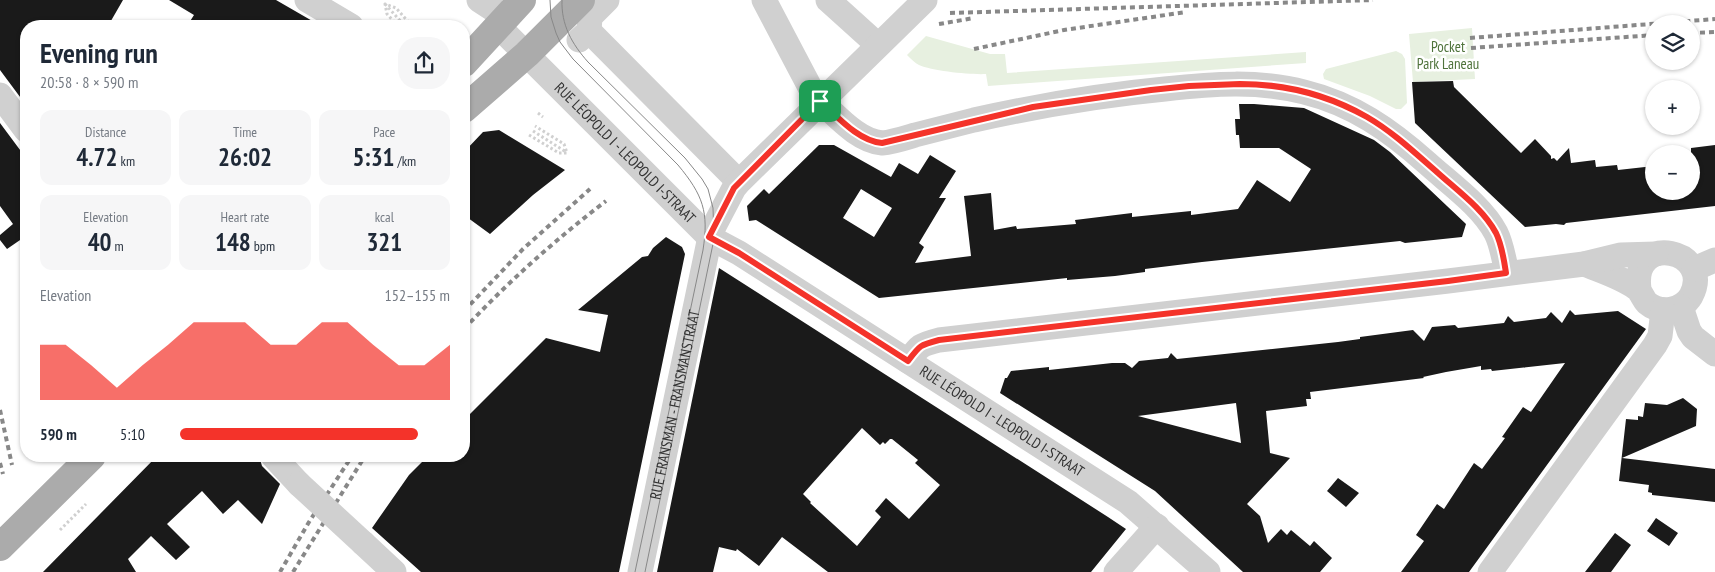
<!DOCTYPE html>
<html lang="en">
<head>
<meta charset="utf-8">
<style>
  body { margin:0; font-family:"PT Sans Narrow",sans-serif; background:#f6f6f7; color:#1f2937; height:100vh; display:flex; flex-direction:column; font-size:19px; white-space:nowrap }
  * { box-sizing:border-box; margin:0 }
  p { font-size:16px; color:#747a83 }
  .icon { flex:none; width:28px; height:28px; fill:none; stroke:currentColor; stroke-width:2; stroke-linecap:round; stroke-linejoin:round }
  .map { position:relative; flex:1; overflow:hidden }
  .side { position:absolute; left:20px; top:20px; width:450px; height:442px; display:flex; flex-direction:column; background:#fff; border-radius:20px; box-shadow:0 1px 4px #0004 }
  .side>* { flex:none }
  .fabs { position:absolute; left:1645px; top:15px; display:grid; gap:10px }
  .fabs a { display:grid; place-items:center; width:55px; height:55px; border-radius:50%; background:#fff; box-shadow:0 1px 4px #0004; font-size:25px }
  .pin { position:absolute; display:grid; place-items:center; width:42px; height:42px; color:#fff; margin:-21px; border-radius:10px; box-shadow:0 2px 8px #0006 }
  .round { display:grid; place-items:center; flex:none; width:52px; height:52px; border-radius:20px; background:#f6f6f7 }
  .headline { display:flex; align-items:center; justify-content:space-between; height:85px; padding:0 20px }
  h1 { font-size:28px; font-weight:600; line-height:38px }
  .stats { display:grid; grid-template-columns:repeat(3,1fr); gap:8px; height:85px; padding:5px 20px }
  .stats div { display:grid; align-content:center; border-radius:12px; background:#f6f6f7; text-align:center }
  .stats b { font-size:25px; font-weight:600 }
  .stats small { font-size:14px; font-weight:400 }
  .stats p { font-size:14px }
  .chart { height:140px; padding:10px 20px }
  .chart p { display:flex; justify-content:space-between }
  .chart svg { width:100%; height:90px; margin-top:5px; fill:#f4332a; opacity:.7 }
  ul { padding:0 20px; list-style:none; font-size:16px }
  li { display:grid; grid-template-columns:80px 60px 1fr; align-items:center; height:38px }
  li i { height:12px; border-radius:6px; background:#f4332a }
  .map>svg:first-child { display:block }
</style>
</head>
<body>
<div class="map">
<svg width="1715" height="572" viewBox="0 0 1715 572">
  <rect width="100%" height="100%" fill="#fff"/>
  <path fill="#e7f0e0" d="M1472 28 1475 79 1413 82 1409 34Z
    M926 36 990 54H1005L1007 73 1306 52V63L988 86 986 74C972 75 932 71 919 65 915 63 911 59 907 55Z
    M1396 51 1402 54 1405 59 1407 103 1401 109H1396L1370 96 1324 79 1323 74 1326 69Z"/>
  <path fill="#1a1a1a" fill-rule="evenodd" d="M0 0H123L108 26H26V105L0 70Z
    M169 0H276L321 26H187L194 15Z
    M1453 81 1454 87 1521 153 1535 139 1551 156V159L1554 158 1557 161 1569 148 1571 163 1595 160 1596 167 1617 165 1618 170 1654 166V191H1691V148L1715 145V206L1566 223 1564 225 1556 224 1525 227 1415 123 1412 82Z
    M1239 104H1254L1304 108 1374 140 1390 152 1466 224 1462 237 1405 243 1400 241 1202 262 1145 269V272L1115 276 1067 280V278L879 298 756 220 749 221 747 206 764 189 769 194 819 145H834L891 177 899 163 918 174 930 155 956 171 939 198H946L919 243 924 247 915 263 971 256 964 196 991 193 994 230 1016 226 1017 229 1076 224 1075 220 1132 213V217L1191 211V215L1238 209 1257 180 1290 202 1311 169 1279 148H1240L1239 135H1236L1235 119H1240ZM861 189 892 208 874 237 843 218Z
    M0 123 26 158V241L23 238 7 249 0 240V235L13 224 0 206Z
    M499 130 565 170 533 195 490 234 464 215V152L483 132Z
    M666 237 682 247 685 254 619 572H421L372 528 409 475 428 456H464V420L546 338 600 352 608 315 578 310 642 257 648 256 653 248Z
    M719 268 1108 517 1126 529 1091 572H828L782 537 759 566 737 549 736 551 719 547 713 572H657ZM862 428 880 445 883 442 885 444 890 439H892L918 460 915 463 940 485 909 519 886 498 875 511 881 517 857 546 810 503 811 502 803 494Z
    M1570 310 1575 315 1618 311 1646 329 1469 572H1401L1424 541 1416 535 1437 504 1444 509 1474 463 1482 469 1505 438 1502 437 1523 407 1531 412 1565 363 1492 371 1491 369 1481 370V366L1446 372 1423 377 1424 378 1310 392 1311 399H1306L1307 406 1266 411 1270 453 1290 458 1247 504 1260 516 1268 543 1281 529 1287 535 1291 530 1310 546 1314 541 1332 558 1320 572H1243L1155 491 1000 393 1005 378H1007L1011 371 1049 367V370L1112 363H1125L1132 368 1139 361 1168 358 1171 353 1177 359 1338 342 1360 339V337L1413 330 1424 341 1432 327 1455 325 1458 328 1504 323 1508 316 1514 322 1546 318 1551 312 1562 323ZM1236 403 1241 443 1138 416Z
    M1683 398 1697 409 1696 426 1622 458 1715 469V502L1652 495V493L1648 492 1649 485 1619 481 1626 419 1638 420V416L1643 417 1645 403 1667 405Z
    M157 456H259L262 466 280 484 262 524 238 500 223 514 202 491 167 524 190 547 176 560 151 536 128 559 136 572H43Z
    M1338 478 1359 493 1346 507 1327 491Z
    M1656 518 1678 533 1669 546 1647 531Z
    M1615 533 1631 545 1611 572H1585Z"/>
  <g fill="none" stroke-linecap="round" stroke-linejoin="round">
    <path stroke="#d0d0d0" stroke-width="3" stroke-dasharray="2.5 2.5" stroke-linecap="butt" d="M385 4 405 26
      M398 26 387 14 385 4 396 8 412 26
      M538 113 543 117
      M533 131 566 152
      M529 135 559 153H567L564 144 535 126
      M60 530 86 504"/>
    <g stroke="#d0d0d0" stroke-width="25">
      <path d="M307 0 351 26"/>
      <path d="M479 0 505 17"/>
      <path d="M764 0 813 93"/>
      <path d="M828 0 869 37"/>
      <path id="s1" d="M497 25 709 237 739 253 1128 502 1208 572"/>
      <path d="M589 31 732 175"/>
      <path d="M579 40 589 31 590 17 607 0"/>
      <path d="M0 95 26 130"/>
      <path d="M820 101C837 116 858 141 882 143 893 142 905 138 915 135 935 130 955 125 974 120 1037 106 1101 95 1165 89 1211 84 1259 80 1304 92 1353 104 1390 130 1427 163 1449 183 1482 206 1496 233 1502 245 1504 260 1507 273"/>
      <path d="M1584 264C1601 271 1621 277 1636 288 1641 291 1643 299 1647 303 1660 314 1682 311 1691 296 1715 250 1631 231 1639 289"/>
      <path d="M1694 269 1715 260"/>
      <path d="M1681 307 1689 331 1693 337 1715 354"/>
      <path d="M908 361C920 345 920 345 939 340L1448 281 1584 264 1621 255 1656 254"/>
      <path d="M273 456 299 484"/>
      <path d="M363 543 394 572"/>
      <path id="s2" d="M640 572 711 232 734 188 739 182 925 0"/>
      <path d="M1116 572 1157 526"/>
      <path d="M1490 572 1655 345 1660 336 1663 310"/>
    </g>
    <path stroke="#ababab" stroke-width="28" d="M464 63 522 0
      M464 109 527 54 581 0
      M0 547 92 456"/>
    <path stroke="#888" stroke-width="1" d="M550 0 551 17 556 33 560 42 573 59 678 165C703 195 709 212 703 250L635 572
      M562 0C561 25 572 44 588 62L685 158 702 179 708 189 713 208 714 239 645 572"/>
    <path stroke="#888" stroke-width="4" stroke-dasharray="5 4" stroke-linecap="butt" d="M950 13 1373 0
      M939 24 974 18
      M1691 33 1715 32
      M1470 38 1715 19
      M1471 48 1654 35
      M974 49 1064 30 1186 12
      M464 311 523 249 590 189
      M464 329C508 282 555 240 606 201
      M0 410 12 465
      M0 463 3 474
      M280 572 309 522 352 456
      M293 572 365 456"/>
    <path stroke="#d0d0d0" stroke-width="25" d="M299 484 363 543"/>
  </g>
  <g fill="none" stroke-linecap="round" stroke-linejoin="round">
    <defs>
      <path id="route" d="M1240 84C1284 84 1328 95 1367 117 1393 132 1415 153 1438 173 1458 191 1483 209 1496 233 1502 245 1504 260 1506 273L1448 281 939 340C920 345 920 345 908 361L739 253 709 237 734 188 820 101C837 116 858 141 882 143L1033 107 1151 90 1189 86Z"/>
    </defs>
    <use href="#route" stroke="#fff" stroke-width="10"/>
    <use href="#route" stroke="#f4332a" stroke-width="6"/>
  </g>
  <g text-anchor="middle" stroke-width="5" stroke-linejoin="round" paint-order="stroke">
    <g font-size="15" fill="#4f733b" stroke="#fff">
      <text x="1448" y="52">Pocket<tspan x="1448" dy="17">Park Laneau</tspan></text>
    </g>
    <g font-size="15" fill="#333" stroke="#fff">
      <text dy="5" stroke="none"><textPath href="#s1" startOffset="181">RUE LÉOPOLD I - LEOPOLD I-STRAAT</textPath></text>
      <text dy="5" stroke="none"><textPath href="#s2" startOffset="171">RUE FRANSMAN - FRANSMANSTRAAT</textPath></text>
      <text dy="5" stroke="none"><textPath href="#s1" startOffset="646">RUE LÉOPOLD I - LEOPOLD I-STRAAT</textPath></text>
    </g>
  </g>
</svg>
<div class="fabs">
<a><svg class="icon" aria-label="layers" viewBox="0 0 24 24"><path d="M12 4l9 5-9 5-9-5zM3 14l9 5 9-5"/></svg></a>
<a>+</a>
<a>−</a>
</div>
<div class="pin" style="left:820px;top:101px;background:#1e9e55"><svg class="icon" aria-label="arrive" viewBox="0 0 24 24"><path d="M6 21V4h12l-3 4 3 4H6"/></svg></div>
<section class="side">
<div class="headline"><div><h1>Evening run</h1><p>20:58 · 8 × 590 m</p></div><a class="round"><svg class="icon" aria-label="share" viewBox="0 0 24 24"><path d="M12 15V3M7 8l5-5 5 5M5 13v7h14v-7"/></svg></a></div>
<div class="stats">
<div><p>Distance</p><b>4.72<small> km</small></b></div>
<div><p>Time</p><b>26:02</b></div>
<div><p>Pace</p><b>5:31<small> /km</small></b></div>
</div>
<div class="stats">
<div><p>Elevation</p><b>40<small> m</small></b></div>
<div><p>Heart rate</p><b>148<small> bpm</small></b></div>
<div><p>kcal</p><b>321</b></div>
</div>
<div class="chart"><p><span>Elevation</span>152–155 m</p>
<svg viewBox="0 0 160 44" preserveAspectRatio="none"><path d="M0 44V17L10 17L20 27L30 38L40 27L50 17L60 6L70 6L80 6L90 17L100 17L110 6L120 6L130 17L140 27L150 27L160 17V44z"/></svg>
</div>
<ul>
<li><b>590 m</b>5:10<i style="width:88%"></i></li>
</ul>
</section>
</div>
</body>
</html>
